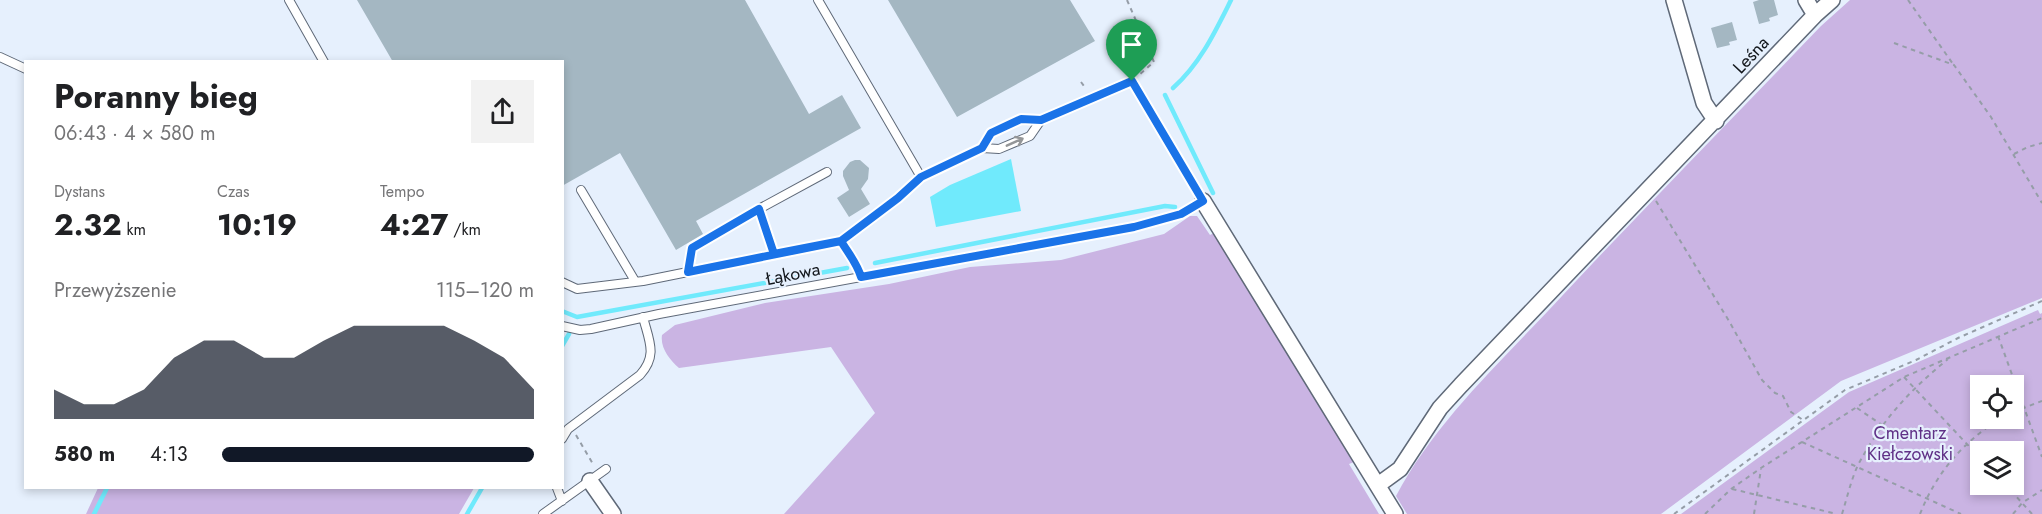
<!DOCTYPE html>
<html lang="pl">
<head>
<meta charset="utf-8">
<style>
  body { margin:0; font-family:Jost,sans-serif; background:#f2f2f2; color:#202124; height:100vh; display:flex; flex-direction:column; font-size:22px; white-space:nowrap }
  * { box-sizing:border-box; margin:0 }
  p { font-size:20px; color:#757577 }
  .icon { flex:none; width:33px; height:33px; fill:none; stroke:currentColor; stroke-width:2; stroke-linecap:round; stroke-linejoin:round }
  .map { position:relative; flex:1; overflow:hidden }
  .side { position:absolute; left:24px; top:60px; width:540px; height:429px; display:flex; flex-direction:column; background:#fff; border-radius:0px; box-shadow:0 3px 9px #0003 }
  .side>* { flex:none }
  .fabs { position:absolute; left:1970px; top:375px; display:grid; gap:12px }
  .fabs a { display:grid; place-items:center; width:54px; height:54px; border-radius:0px; background:#fff; box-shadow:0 3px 9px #0003; font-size:30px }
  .pin { position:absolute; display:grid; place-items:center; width:51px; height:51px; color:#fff; margin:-62px -26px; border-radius:50% 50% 50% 0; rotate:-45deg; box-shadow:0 0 6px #0007 }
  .pin .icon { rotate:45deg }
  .round { display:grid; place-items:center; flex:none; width:63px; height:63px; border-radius:0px; background:#f2f2f2 }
  .headline { display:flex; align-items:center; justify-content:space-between; height:102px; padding:0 30px }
  h1 { font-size:33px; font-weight:700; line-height:45px }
  .figures { display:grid; grid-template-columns:repeat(3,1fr); gap:9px; height:102px; padding:6px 30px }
  .figures div { display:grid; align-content:center }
  .figures b { font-size:30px; font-weight:700 }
  .figures small { font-size:16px; font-weight:400 }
  .figures p { font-size:16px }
  .chart { height:168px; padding:12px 30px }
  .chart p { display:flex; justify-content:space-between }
  .chart svg { width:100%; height:108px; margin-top:6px; fill:#111827; opacity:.7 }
  ul { padding:0 30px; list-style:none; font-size:20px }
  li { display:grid; grid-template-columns:96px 72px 1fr; align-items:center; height:45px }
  li i { height:15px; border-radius:8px; background:#111827 }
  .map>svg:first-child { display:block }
</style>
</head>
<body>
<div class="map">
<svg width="2042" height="514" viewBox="0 0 2042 514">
  <rect width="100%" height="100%" fill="#e6f0fd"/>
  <path fill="#cab4e3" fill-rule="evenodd" d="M1850 0H2042V298L1841 381 1661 514H1407L1396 496C1433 426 1493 369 1548 311 1637 215 1730 121 1821 26Z
    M1190 216H1197L1210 235 1214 233 1354 462 1349 464 1379 514H784L875 413 831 347 679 368C670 360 660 348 662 335L675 325 765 303 889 284 970 267 1061 260 1164 234Z
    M2038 310 2040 314 2042 313V514H1681L1849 392ZM1980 386H2013V418H1980ZM1980 452H2013V484H1980Z
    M98 488H474L459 514H86Z"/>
  <path fill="#70eafc" d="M1011 159 1021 211 936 227 930 197 950 185Z"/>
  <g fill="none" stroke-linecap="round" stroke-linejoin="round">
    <path stroke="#70eafc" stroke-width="4.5" d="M1173 88C1200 64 1215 32 1231 0
      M1165 95 1213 193
      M875 263 1165 206 1175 207
      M562 311 577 317 847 268
      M562 346 569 334
      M94 514 107 488
      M467 514 482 488"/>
  </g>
  <path fill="#a4b7c2" d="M357 0H745L809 114 842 95 861 128 696 221 703 234 676 250 620 153 562 186V62H393Z
    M888 0H1070L1095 41 957 117Z
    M1759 0H1774L1778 15 1769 18 1770 21 1759 24 1753 2Z
    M1732 22 1737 40 1729 42 1730 45 1717 48 1711 28Z
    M855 160H860L869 168 868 179 861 189 870 204 849 217 837 198 849 190 843 176V171L850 162Z"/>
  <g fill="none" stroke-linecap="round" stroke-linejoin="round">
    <defs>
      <path id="service" d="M289 0 324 62
        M818 0 921 177 982 148 999 149 1030 136 1041 120
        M0 57 26 69
        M581 190 635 281
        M759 209 827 172
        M688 271 692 248 759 209 774 254
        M861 277C857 263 848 253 841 241L898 198 921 177
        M562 282 577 289 643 281 841 241
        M562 326 580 330 591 329 659 314 1134 227 1181 214 1203 201 1132 81 1041 120 1021 119 991 133 982 148
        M562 439 568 429 640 375C658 355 649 341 643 317
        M557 488 562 501
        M543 514 606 469"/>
      <path id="minor" d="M1674 0 1704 103 1716 121
        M1806 0 1815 15
        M1203 201 1395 514
        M590 481 613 514
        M1378 485 1400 469 1440 408 1461 385 1815 15 1832 0"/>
    </defs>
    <use href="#service" stroke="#5f6978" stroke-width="10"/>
    <use href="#minor" stroke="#5f6978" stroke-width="18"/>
    <path stroke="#959da7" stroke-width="2" stroke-dasharray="4.5 4.5" stroke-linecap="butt" d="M1127 0 1154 62 1139 75
      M1908 0 1953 64
      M1894 43 1954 65 1991 117 2042 203
      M1081 82 1084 86
      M2014 154 2028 147 2042 143
      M1656 201 1729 321 1762 380 1775 393 1783 396 1791 412 1803 420
      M1998 336 2042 457
      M1904 377 1980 458
      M1857 408 1882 425
      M2013 412 2042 401
      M576 435 593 464
      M1802 442 1961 514
      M2005 484 2032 514
      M1732 489 1837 514
      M1674 514 1845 390 1916 360 1958 338 2042 301
      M1705 514 1731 489 1761 468 1904 377 2042 318
      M1754 514 1761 469
      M1842 514C1847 498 1851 480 1858 465 1882 420 1909 391 1948 359
      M1920 514C1936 473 1963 442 2001 418
      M2013 514 2022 503 2042 490"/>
    <use href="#service" stroke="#fff" stroke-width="8"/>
    <use href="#minor" stroke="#fff" stroke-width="15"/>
  </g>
  <defs><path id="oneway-shaft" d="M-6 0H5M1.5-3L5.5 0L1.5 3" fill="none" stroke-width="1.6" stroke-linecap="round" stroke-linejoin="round" transform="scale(1.5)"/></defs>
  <use stroke="#949698" href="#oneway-shaft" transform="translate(1015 142) rotate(-24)"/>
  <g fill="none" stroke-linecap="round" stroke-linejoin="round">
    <defs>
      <path id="route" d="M1132 81 1041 120 1021 119 991 133 982 148 921 177 898 198 841 241 688 272 692 248 759 209 774 254 841 241C848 253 857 263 861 277L1134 227 1181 214 1203 201 1132 81"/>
    </defs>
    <use href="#route" stroke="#fff" stroke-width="12"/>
    <use href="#route" stroke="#1a73e8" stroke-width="8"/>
  </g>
  <g text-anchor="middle" stroke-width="4.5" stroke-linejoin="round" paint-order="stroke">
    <g font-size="18" fill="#12161b" stroke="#e6f0fd">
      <text transform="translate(1751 55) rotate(-47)" y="6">Leśna</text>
      <text transform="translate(793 274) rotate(-11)" y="6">Łąkowa</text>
    </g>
    <g font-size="18" fill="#603187" stroke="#e6f0fd">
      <text x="1910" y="439">Cmentarz<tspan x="1910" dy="21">Kiełczowski</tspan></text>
    </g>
  </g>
</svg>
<div class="fabs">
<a><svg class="icon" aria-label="locate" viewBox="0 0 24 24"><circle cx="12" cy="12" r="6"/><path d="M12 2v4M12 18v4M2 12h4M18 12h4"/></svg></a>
<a><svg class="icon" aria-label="layers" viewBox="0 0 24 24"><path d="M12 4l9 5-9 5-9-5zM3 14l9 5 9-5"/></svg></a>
</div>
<div class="pin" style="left:1132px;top:81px;background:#1e9e55"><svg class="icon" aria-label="arrive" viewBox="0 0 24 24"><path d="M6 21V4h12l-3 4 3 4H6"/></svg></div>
<section class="side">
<div class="headline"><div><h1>Poranny bieg</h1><p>06:43 · 4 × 580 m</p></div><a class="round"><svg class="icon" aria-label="share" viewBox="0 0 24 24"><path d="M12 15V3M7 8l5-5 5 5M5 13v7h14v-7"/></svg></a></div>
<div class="figures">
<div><p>Dystans</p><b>2.32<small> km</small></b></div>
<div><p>Czas</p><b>10:19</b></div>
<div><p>Tempo</p><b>4:27<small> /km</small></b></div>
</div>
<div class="chart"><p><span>Przewyższenie</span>115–120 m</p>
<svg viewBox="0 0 160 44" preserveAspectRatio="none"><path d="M0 44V32L10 38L20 38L30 32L40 19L50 12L60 12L70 19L80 19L90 12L100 6L110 6L120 6L130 6L140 12L150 19L160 32V44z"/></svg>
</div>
<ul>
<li><b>580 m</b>4:13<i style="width:100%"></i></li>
</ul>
</section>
</div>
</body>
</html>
